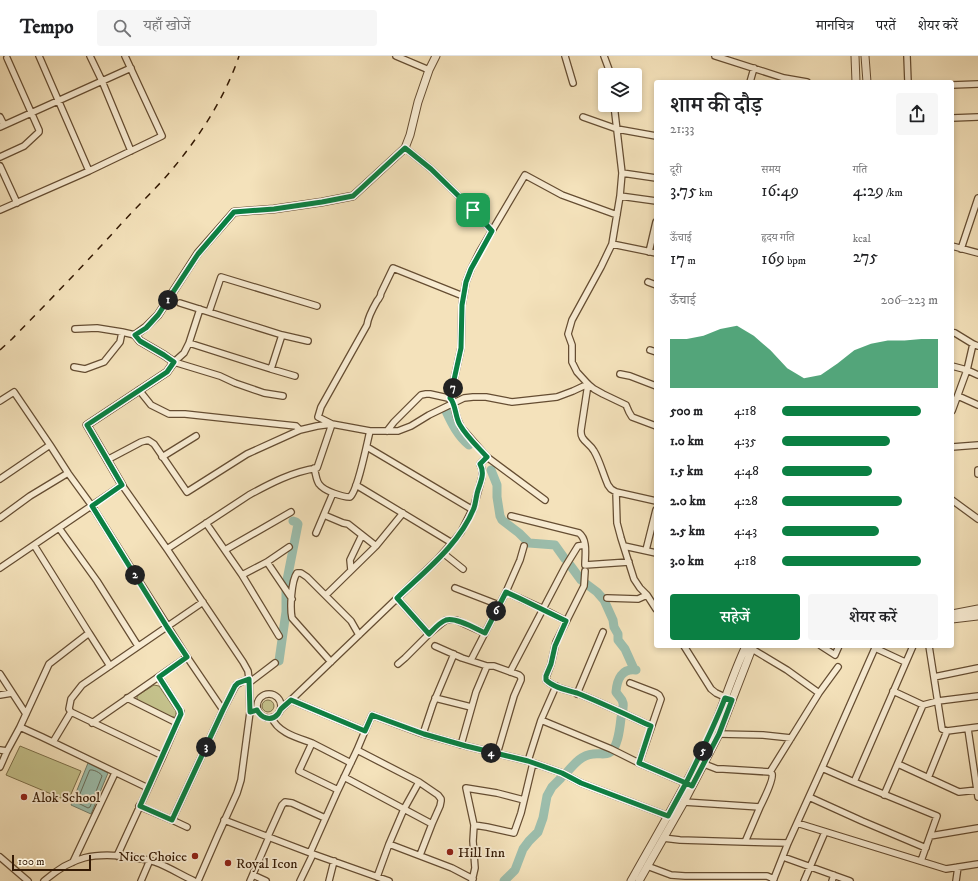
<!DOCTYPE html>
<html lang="hi">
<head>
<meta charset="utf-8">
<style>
  body { margin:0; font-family:"IM FELL DW Pica","Noto Serif Devanagari",serif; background:#f6f6f6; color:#202124; height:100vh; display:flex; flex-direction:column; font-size:15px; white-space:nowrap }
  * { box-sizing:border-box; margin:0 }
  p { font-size:13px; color:#757577 }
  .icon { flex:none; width:22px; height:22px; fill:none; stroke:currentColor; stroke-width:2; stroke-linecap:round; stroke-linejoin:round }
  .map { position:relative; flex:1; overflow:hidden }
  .sheet { position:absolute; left:654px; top:24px; width:300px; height:568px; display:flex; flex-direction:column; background:#fff; border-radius:4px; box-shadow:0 2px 6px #0003 }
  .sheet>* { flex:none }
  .fabs { position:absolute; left:598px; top:12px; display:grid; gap:8px }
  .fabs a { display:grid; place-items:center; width:44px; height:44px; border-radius:4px; background:#fff; box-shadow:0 2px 6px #0003; font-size:20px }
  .scale { position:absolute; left:12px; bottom:10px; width:79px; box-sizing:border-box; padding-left:4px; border:2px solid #351b05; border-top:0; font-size:11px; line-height:14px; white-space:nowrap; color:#351b05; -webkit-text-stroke:3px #f8ecd3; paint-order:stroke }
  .pin { position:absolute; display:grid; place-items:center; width:34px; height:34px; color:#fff; margin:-17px; border-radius:8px; box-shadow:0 2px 6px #0006 }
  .km { position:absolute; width:20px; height:20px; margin:-10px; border-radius:50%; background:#222; color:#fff; font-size:11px; line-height:20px; text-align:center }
  .round { display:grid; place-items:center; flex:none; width:42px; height:42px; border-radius:4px; background:#f6f6f6 }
  .overview { display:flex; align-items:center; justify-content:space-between; height:68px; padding:0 16px }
  h1 { font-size:22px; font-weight:600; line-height:30px }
  .stats { display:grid; grid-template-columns:repeat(3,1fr); gap:6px; height:68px; padding:4px 16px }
  .stats div { display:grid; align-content:center }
  .stats b { font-size:17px; font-weight:600 }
  .stats small { font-size:11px; font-weight:400 }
  .stats p { font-size:11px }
  .chart { height:112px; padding:8px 16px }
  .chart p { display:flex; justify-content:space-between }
  .chart svg { width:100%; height:72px; margin-top:4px; fill:#0b8043; opacity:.7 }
  .button { display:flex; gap:8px; margin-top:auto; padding:8px 16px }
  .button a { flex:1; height:46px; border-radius:4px; background:#0b8043; color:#fff; font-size:16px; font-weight:600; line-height:46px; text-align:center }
  .button a+a { background:#f6f6f6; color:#202124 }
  ul { padding:0 16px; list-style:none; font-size:13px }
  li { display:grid; grid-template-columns:64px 48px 1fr; align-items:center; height:30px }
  li i { height:10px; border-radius:5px; background:#0b8043 }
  header { display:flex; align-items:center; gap:24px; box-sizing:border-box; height:56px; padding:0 20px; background:#fff; border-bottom:1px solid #e0e0e0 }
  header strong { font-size:19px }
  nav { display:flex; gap:22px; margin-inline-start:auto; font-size:14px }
  .search { width:280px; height:36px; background:#f6f6f6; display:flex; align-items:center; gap:10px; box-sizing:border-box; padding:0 14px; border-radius:4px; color:#757577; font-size:15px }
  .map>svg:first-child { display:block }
</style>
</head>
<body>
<header>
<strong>Tempo</strong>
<div class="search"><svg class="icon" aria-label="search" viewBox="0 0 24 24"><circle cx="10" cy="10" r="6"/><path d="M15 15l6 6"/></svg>यहाँ खोजें</div>
<nav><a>मानचित्र</a><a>परतें</a><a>शेयर करें</a></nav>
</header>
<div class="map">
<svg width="978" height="825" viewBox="0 0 978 825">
  <rect width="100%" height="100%" fill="#f4e2bb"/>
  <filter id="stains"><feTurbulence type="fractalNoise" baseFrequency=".005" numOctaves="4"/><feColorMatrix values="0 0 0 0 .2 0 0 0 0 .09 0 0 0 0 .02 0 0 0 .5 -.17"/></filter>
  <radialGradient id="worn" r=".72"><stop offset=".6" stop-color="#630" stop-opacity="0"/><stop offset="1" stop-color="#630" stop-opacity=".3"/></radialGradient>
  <path fill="#c4c18b" stroke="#7c6e48" d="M154 629 159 630 176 655V659L175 661H171L137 644V640Z
    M262 650a6 6 0 1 1 12 0a6 6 0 1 1-12 0Z
    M20 690 81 715 68 745 6 719Z"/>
  <path fill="#9cbead" stroke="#737d6a" d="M88 707 108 717 91 758 71 749Z"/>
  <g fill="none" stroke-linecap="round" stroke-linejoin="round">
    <path stroke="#686c59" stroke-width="1" d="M90 714C93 713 101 717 102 720L90 751 88 752 78 747 77 746Z"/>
    <path stroke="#9cbead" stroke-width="9" d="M446 355C452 368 458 380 469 389
      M491 414 497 429V441L500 460 502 464 519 477 529 487 555 489 565 503
      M570 509 581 524 597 536 604 544 613 564 614 571 618 578V584L625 593 634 613
      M279 605 286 556V529L298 468 296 466 293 465
      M568 715C575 707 582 699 593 698 598 697 605 699 609 697 618 693 620 671 621 662 622 657 624 652 623 647 622 642 618 640 616 636 617 623 622 612 636 614
      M504 825 515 814 523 793 529 785 538 776 543 762 547 740 552 731 561 722"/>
    <defs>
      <path id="minor" d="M39 0 89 115
        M90 0 102 25 131 95
        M396 0 429 14
        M565 0 573 27
        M604 0 611 19
        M715 0 784 22 807 26
        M907 0 908 26
        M750 26 754 12
        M952 29 978 28
        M614 49 622 117 620 140 612 188 601 211 572 264 568 278 572 289V306L577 316 588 328 594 333 603 338 626 349 629 356 632 361 656 370
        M0 61 4 69
        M583 61 617 73 656 80
        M952 62 978 61
        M0 71 131 12
        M405 92 431 113 473 154 492 175
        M0 101 24 90 39 76V74L7 2
        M0 110 17 147
        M622 117 656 122
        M620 140 656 145
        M0 154 89 115 162 80 125 0
        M612 188 656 197
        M952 190 978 197
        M961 193 978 142
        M649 196 656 166
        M648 226 656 229
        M180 247 282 279 271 313 189 287 184 297 174 306 220 320 235 327 264 337 283 340
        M209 256 221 221 317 250
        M75 273 97 272 122 276 135 279
        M955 277 973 288 978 290
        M282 279 308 285
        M189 287 200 253
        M973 288 967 314 978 319
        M650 294 656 296
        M952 310 967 314 952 355
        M74 311 85 313 104 306 120 286 122 276
        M271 313 295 320
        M620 318 630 320 656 330
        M588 328 581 374C580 385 589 386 594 395 600 405 603 418 608 429L611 433 616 436 656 445
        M139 334 151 349 169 358H185L296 370 300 374
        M958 340 978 349
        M450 342 461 292 462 249 466 226 471 213 480 195 525 119 562 139 617 159
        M0 345 14 336 50 389
        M387 375 394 366 421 339 426 338H430L448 342 452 343 457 362 461 371 487 401 545 444
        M367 391 473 454
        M952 391 978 389
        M162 401 196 380
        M107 404 141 386 148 384 154 388 187 436 247 398 300 374 317 370 332 368 318 361 321 351 367 269C368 261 373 252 377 245 379 242 381 241 381 237L393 212 463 240
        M314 412C316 418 316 424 319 428 324 435 342 441 350 441 358 434 367 387 370 375
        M978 414V418
        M0 423 50 389 68 417
        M616 436 617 467 621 482 634 523 640 532 647 539 656 553
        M952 444 978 463
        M324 459 343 467 348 468 376 490
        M511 460 579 477C588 484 585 499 585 509L629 506
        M0 462 30 440 68 417 92 450 187 601
        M206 467 242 519 279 580
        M59 472 97 525 138 590
        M316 477 333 437
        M452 487 461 476 474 450 482 421V413L480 408 487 401
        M34 489 89 577 49 608 20 671 42 681 148 732
        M624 490 656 497
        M167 493 249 439C271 427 292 416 317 412L332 368 370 375H398L411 370 429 359 464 342 473 341H486L512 346 557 341 573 335 588 328
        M225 494 291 456
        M646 494 656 454
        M443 497 463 513
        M267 506 292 543
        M0 512 122 429 167 493 243 606 248 615 249 623 250 656 241 724 237 737 218 779 198 825
        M351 514 350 504 362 479
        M585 515 584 530 556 586 551 608 546 621V624C554 632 567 634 577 637 602 647 627 659 651 670
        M242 519 267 506 289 491
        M455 532 499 549
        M506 536 543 553 566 565
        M326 539 376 490 403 457
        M397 542 429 578
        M607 542 638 543 647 539
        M89 577 110 610
        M435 590 462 602 487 610H494L519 619 521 621V624L514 640 497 698
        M684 590 711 633 716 637 729 643
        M821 590 835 599 839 590
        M929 590 942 673 947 675 978 671
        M752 593 787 614 819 637
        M471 604 506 536 520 504 524 490
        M331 606 292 562C290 553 291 525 297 517H301L307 521 351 565 359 579
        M398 608 405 602 429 578 442 567 446 564H456L485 577
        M510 616 565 511 578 490 585 489
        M0 618 26 658
        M159 621 181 656 177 667 163 700
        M934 621 978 612
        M250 626 275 607
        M630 627 656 637 659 639 661 643 639 707
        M893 635 923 649 938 645 978 640
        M257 650a12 12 0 1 1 24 0a12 12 0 1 1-24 0Z
        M577 638 603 576
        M0 639 12 637
        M127 642 177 667
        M435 642 471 651
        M291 644 365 675 372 659 423 678 466 690 528 705 541 664 611 693 639 707 688 728
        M281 653 291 644 437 504 452 487 356 429
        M223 654 236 629 241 626 249 623
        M272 662C278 677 299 682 312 687
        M541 664 556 630
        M92 667 187 601 223 654 172 764 139 750
        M423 678 433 648 454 598
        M719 678 763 679 791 682
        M53 686 71 656
        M461 689 476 636 487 610
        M0 694 7 695 0 711
        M357 694 419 726 438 739 441 743V745L440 750 432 768 420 799
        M7 695 20 671
        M528 705 562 717 581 727 668 760
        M704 708 717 713H723L770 716C770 716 771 717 772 718 774 723 763 745 760 751
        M898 708 959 736 977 734 968 673
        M822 712 854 726 913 590
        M770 716 819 637 838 611
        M344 721 432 768
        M928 722 947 675
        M854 726 937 760 921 805
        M338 734 299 715 312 687 351 707
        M977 734 978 741
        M884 739 923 649
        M809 741 862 765 926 792
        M684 746 760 751 745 786 788 787
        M172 764 187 771
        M224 764 313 798 389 825
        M797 767 946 813 978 808
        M474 769 487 771 514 777 521 757 533 707
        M268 780 282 749 285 746 292 747 325 762
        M930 780 978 772
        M663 782 680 784 745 786
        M389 788 452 812 473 823
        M310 797 338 734 357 694 365 675
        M117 800 163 700 71 656 69 653 71 643 82 629 203 546
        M0 801 28 825
        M783 801 850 825
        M73 806 115 717
        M647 810 671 819 685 820H767L774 823
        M253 819 266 825
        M377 821 389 788 404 753 419 726
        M44 825C73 800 94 796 131 801 139 803 147 803 155 806 169 811 181 819 194 825
        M141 825 150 804
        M250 825 269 781
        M300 825 313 798
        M329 825 334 805
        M472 825 475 812 473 785 474 769 466 732 497 737 524 744
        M773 825 788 787 822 712 875 592 905 606
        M804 825 825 776
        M832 825 834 819
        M956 825 958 811"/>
      <path id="tertiary" d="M855 0 856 26
        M865 0 867 26
        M122 429 87 369 167 316 174 306 164 299 140 285 135 279 146 271 158 259 198 197 234 156 274 153 322 146 353 140 405 92 410 79 418 46 429 14 436 0
        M952 558 978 553
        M952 563 978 560
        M631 825C656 780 683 735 706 689 721 657 731 622 746 590
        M639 825 684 746 719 678 753 590"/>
    </defs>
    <use href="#minor" stroke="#654d32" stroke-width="8"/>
    <use href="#tertiary" stroke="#654d32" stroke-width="9"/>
    <use href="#minor" stroke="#f8ecd3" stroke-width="5.5"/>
    <use href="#tertiary" stroke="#f8ecd3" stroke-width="7"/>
    <path stroke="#351b05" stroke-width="1.5" stroke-dasharray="7 7" stroke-linecap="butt" d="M0 294 12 283C49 245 86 207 121 168 135 153 149 139 163 124 194 89 224 45 239 0"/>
  </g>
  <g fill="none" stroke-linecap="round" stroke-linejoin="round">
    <defs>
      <path id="route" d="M473 154 431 113 405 92 353 140 322 146 274 153 234 156 198 198 158 259 146 272 135 279 140 285 164 299 174 306 167 316 87 369 122 429 92 450 167 571 187 601 159 621 180 654 181 658 140 750 172 764 223 654 235 630 238 627 249 623 250 656 257 654C261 662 271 666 278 658 279 657 280 654 281 653 284 650 288 647 291 644L365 675 372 659 424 678 466 690 528 705 562 717 581 727 668 760 686 727 692 730 719 678 732 644 725 642C714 671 700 699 686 727L639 707 651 670C627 659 602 647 577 637 567 634 554 632 546 624V620L551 608 555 590 566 565 519 542 506 536 485 577C476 573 456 561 446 564 440 566 434 573 429 578L397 542C425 515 459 489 474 452 476 446 476 440 478 434 481 425 485 417 480 408L487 401C478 391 467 381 460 369 455 361 456 348 450 342L461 292 462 249 466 226 471 213 492 175 473 154"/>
    </defs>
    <use href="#route" stroke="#fff" stroke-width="8"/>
    <use href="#route" stroke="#0b8043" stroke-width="5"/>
  </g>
  <g fill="#8f2418" stroke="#f8ecd3" stroke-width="1.5">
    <circle cx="24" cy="741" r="4"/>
    <circle cx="450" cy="796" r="4"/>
    <circle cx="195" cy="800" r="4"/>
    <circle cx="228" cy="807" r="4"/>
  </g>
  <g text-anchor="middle" stroke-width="3.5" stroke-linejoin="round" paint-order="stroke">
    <g font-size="14" fill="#351b05" stroke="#f8ecd3" text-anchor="start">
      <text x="32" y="746">Alok School</text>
      <text x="458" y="801">Hill Inn</text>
      <text x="187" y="805" text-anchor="end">Nice Choice</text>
      <text x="236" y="812">Royal Icon</text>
    </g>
  </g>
  <rect width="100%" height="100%" filter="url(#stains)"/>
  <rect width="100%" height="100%" fill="url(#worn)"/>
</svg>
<div class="fabs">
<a><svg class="icon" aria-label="layers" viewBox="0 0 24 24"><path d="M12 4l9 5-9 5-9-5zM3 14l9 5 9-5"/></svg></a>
</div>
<div class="scale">100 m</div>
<div class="pin" style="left:473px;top:154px;background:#1e9e55"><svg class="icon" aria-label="arrive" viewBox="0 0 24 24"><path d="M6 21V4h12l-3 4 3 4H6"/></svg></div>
<b class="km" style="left:168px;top:244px">1</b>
<b class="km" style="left:135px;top:519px">2</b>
<b class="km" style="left:206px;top:691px">3</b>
<b class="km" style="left:491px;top:697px">4</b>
<b class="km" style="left:703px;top:695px">5</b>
<b class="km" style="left:496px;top:555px">6</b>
<b class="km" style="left:453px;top:332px">7</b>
<section class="sheet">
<div class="overview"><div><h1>शाम की दौड़</h1><p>21:33</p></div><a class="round"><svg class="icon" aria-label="share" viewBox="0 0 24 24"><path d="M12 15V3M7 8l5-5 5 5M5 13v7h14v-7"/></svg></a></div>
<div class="stats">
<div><p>दूरी</p><b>3.75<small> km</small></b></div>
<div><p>समय</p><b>16:49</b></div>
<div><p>गति</p><b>4:29<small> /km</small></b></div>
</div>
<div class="stats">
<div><p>ऊँचाई</p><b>17<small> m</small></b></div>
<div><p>हृदय गति</p><b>169<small> bpm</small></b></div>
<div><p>kcal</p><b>275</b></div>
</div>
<div class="chart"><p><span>ऊँचाई</span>206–223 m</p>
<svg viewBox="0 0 160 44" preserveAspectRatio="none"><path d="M0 44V14L10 14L20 12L30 8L40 6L50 12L60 21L70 32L80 38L90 36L100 29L110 21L120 17L130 15L140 15L150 14L160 14V44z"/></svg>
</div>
<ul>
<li><b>500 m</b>4:18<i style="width:89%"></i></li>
<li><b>1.0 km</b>4:35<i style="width:69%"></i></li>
<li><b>1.5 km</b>4:48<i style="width:58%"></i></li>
<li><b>2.0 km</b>4:28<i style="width:77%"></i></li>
<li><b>2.5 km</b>4:43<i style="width:62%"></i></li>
<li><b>3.0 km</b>4:18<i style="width:89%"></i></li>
</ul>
<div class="button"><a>सहेजें</a><a>शेयर करें</a></div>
</section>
</div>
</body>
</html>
